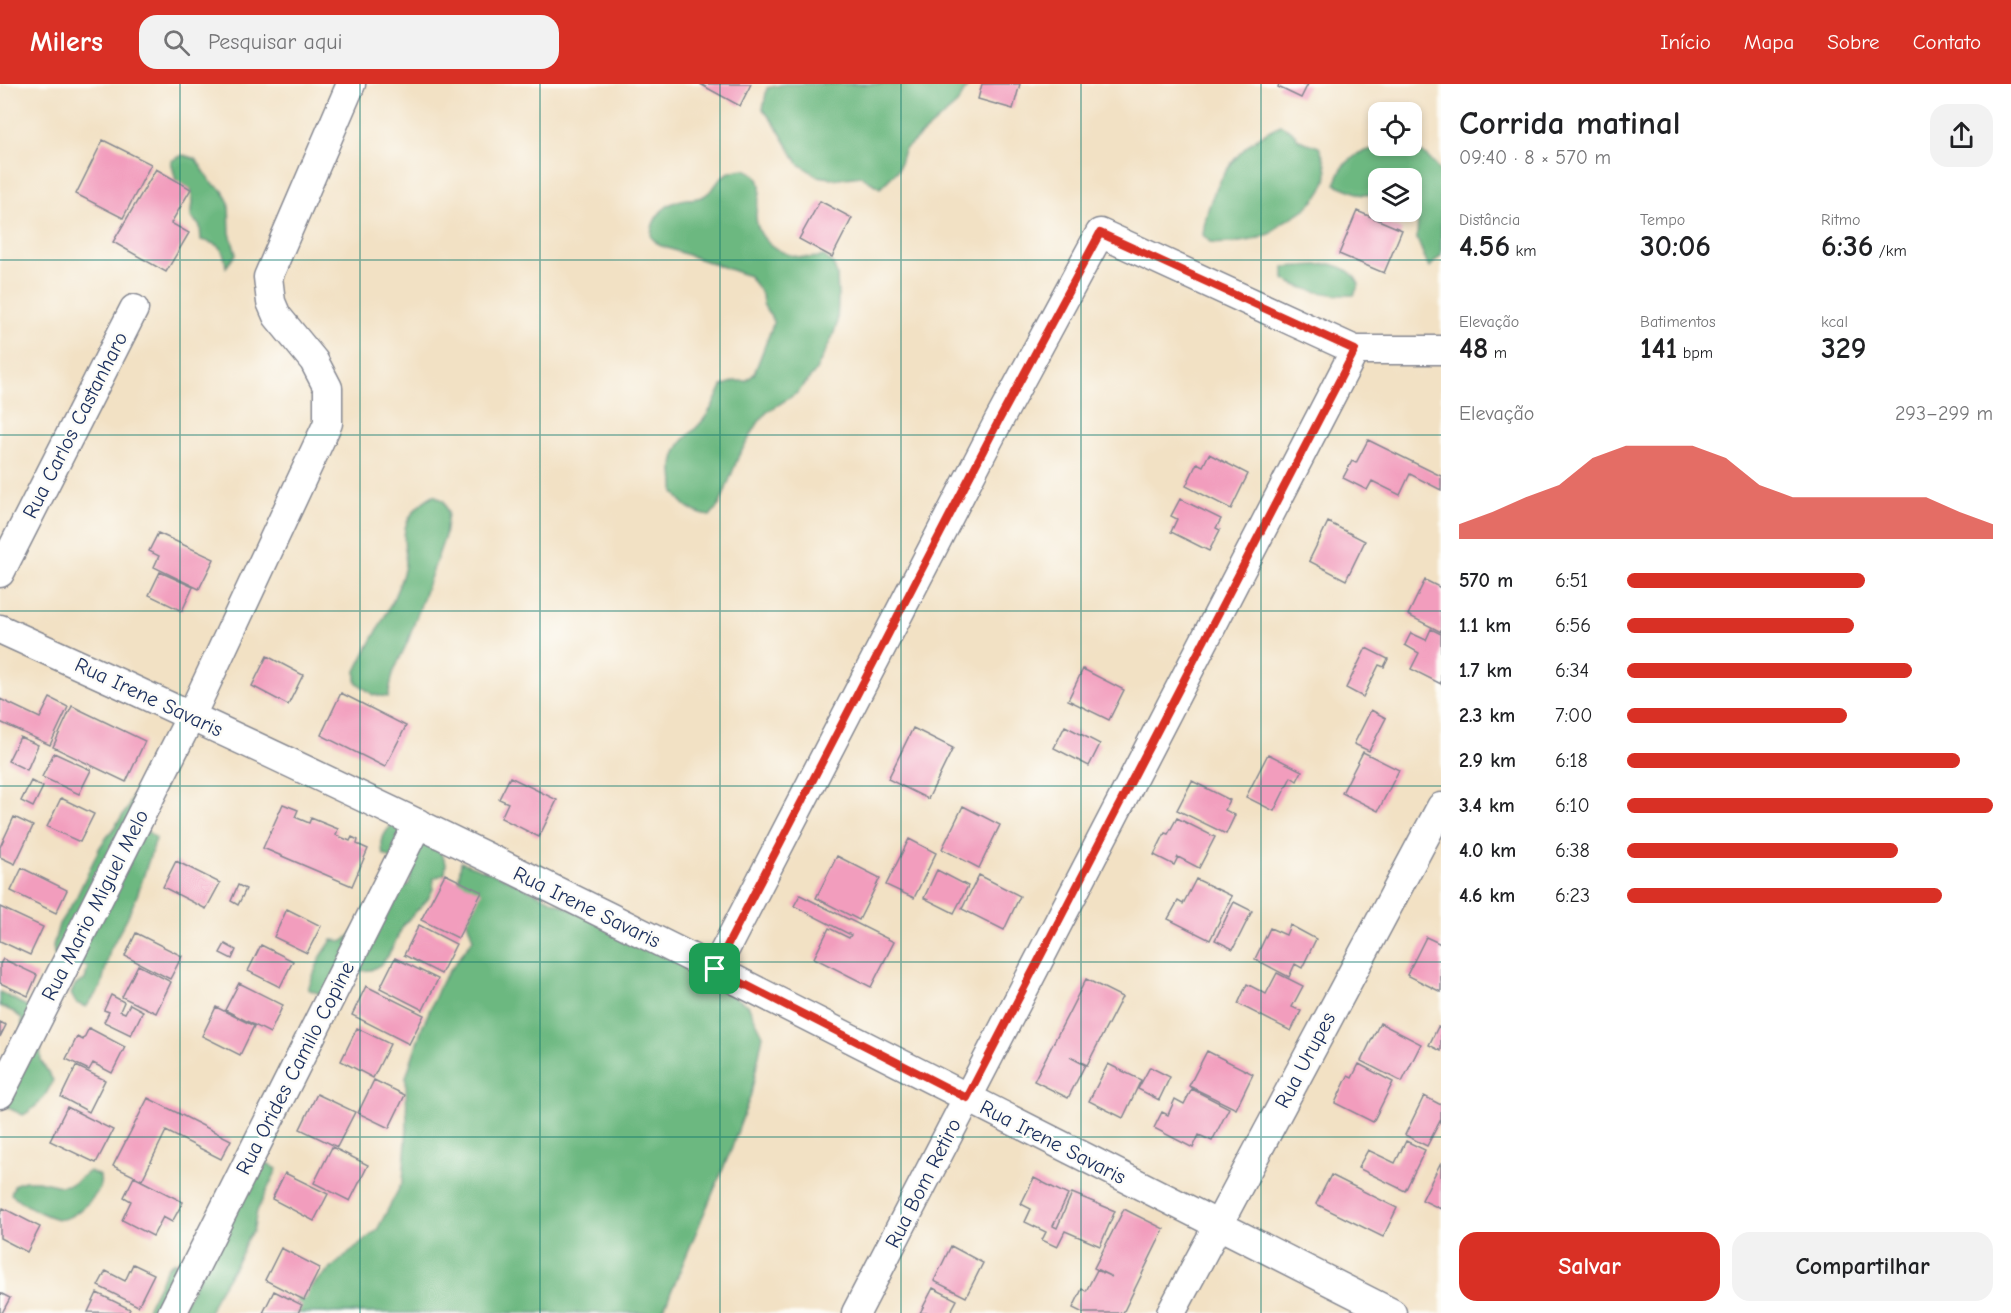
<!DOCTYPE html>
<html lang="pt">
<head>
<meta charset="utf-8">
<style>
  body { margin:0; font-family:"Comic Neue",sans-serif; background:#f2f2f2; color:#202124; height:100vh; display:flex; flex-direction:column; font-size:22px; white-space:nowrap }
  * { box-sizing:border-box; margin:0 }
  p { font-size:20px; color:#757577 }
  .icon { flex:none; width:33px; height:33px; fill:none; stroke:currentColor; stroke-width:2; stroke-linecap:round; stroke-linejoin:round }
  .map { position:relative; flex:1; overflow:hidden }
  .details { display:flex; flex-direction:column; background:#fff; width:570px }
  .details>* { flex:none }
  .fabs { position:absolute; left:1368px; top:18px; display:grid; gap:12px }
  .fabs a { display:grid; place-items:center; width:54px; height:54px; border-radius:12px; background:#fff; box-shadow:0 3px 9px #0003; font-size:30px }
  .pin { position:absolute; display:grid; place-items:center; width:51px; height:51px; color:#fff; margin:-26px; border-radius:12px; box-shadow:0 3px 9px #0006 }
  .round { display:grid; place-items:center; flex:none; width:63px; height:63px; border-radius:18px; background:#f2f2f2 }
  .headline { display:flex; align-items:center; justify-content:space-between; height:102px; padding:0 18px }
  h1 { font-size:33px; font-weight:800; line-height:45px }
  .figures { display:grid; grid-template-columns:repeat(3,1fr); gap:9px; height:102px; padding:6px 18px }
  .figures div { display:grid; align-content:center }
  .figures b { font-size:30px; font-weight:800 }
  .figures small { font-size:16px; font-weight:400 }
  .figures p { font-size:16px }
  .chart { height:168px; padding:12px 18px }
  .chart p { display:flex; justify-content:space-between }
  .chart svg { width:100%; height:108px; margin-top:6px; fill:#d93025; opacity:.7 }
  .primary-button { display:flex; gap:12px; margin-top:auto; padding:12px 18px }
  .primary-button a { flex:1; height:69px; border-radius:18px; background:#d93025; color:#fff; font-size:24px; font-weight:800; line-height:69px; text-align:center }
  .primary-button a+a { background:#f2f2f2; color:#202124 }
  ul { padding:0 18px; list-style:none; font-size:20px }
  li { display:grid; grid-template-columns:96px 72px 1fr; align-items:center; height:45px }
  li i { height:15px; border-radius:8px; background:#d93025 }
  header { display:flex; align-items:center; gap:36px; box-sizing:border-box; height:84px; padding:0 30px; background:#d93025; color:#fff }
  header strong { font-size:28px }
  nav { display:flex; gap:33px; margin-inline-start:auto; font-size:21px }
  .search { width:420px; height:54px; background:#f2f2f2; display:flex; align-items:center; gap:15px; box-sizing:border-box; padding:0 21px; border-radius:18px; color:#757577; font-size:22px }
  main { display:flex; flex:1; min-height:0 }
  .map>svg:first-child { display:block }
</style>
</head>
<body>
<header>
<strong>Milers</strong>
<div class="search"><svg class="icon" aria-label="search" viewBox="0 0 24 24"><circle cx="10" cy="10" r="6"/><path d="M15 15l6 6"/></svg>Pesquisar aqui</div>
<nav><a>Início</a><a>Mapa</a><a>Sobre</a><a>Contato</a></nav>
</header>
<main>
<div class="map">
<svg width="1441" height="1229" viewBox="0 0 1441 1229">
  <rect width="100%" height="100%" fill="#fdfcf7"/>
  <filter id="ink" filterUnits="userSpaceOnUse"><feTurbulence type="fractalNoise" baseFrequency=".0167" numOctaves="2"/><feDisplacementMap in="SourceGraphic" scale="12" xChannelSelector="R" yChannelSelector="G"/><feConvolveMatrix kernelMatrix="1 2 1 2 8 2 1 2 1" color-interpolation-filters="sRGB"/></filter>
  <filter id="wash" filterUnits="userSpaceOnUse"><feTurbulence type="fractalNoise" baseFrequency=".008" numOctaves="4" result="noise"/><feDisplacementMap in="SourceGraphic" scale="24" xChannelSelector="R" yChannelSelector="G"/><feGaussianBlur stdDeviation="1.35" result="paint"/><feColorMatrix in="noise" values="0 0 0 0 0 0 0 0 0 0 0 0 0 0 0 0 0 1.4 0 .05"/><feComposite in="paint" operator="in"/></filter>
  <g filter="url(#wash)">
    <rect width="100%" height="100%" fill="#f2e1c4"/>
    <path fill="#6cb880" stroke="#44746f" stroke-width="1.5" d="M785 0H969L957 20 904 66 898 86 880 104 861 92 838 95 817 92 798 79 776 42 763 25 767 4Z
      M1281 41 1292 47 1299 56 1319 63C1324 74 1330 88 1325 99 1318 118 1302 128 1285 137 1279 140 1276 145 1271 149 1257 157 1226 161 1211 159L1203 151C1208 104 1237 59 1281 41Z
      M1383 62C1416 61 1420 63 1441 88V171L1429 184 1417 155 1418 132 1412 125V94H1378V110L1362 111 1335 100 1343 82 1359 69Z
      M183 71 196 75 211 98 223 107 229 119 230 149 236 170 226 183C224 164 220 160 201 156L200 142 191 133 193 118 191 106 177 101 171 77Z
      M745 85C752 88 759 93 760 101 762 112 755 123 756 133 758 165 797 179 824 172L833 180 837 191 838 215 837 240 832 254 815 288 805 300 797 309 767 328 758 339 739 371 720 420 710 432C692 429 684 422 674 408 675 396 671 386 674 375 680 353 692 351 704 335 712 325 717 313 722 302L735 297H746L754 290 774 238 763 220 762 210 749 192 659 161 651 153C651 133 666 118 686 115 692 115 698 115 704 112 723 100 714 88 745 85Z
      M1331 180C1345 184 1352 187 1359 200L1354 211C1332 212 1303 207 1284 195V183Z
      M434 411 444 417 448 429 445 452 408 557 393 589 388 613 373 611 356 598V587C372 553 394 522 404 486 408 471 401 456 406 441 411 428 422 417 434 411Z
      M139 706 147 747 156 754 138 809 128 832 110 866 101 903 86 923 76 919 71 910 75 901 85 896 88 883 78 879 55 875 53 862 59 840 76 814 100 763 128 724 132 713Z
      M394 739 440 768 446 779 445 790 434 794 433 805 428 815 404 840 388 872 380 881 371 886 359 887 322 911 308 905 320 874 332 856 344 857 400 805 409 800 412 789 404 782 383 770C380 756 383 749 394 739Z
      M461 778 502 793 647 861 748 921 763 951 751 1010 731 1066 662 1229H293L298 1214 336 1180 377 1146 403 1097 407 1044 406 993 422 944 442 897 473 855 457 807Z
      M0 908 32 925 40 955 41 977 53 996C47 1011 38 1023 23 1031L0 1020 22 946V935L14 928 0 922Z
      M267 1079 277 1085 257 1127 253 1148 248 1153 240 1173 216 1212 209 1229H179L258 1089Z
      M89 1087 100 1092C100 1095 101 1098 100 1101 98 1113 70 1138 58 1135 42 1131 23 1120 11 1110L15 1100 25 1097H38L61 1102 72 1100Z
      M174 1177 182 1185 173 1229H145L167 1184Z"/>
    <g id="blocks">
      <path fill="#f29dbd" d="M700 0H751L740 22Z
        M982 0H1020L1013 25 978 15Z
        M1279 0H1308L1301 14 1278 3Z
        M103 56 151 80 123 134 76 110Z
        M156 85 191 105 171 139 189 149 166 188 113 158Z
        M820 117 852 134 832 173 799 155Z
        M1357 127 1402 146 1384 189 1339 170Z
        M1368 356 1441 392V406L1410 390 1400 411 1372 397 1367 406 1343 394 1352 377 1356 379Z
        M1209 370 1248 390 1231 425 1186 402 1197 379 1203 382Z
        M1180 415 1221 435 1216 444 1220 446 1209 467 1171 448 1177 435 1171 432Z
        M1328 438 1365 457 1346 496 1309 477Z
        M158 449 214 475 199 505 154 483 159 472 149 467Z
        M160 488 193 503 182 527 149 511Z
        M1425 496 1441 504V548L1408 531Z
        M1431 545 1441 550V600L1411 585 1419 569 1405 561 1411 549 1426 556Z
        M1366 564 1388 575 1384 583 1379 581 1363 613 1346 604Z
        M267 572 303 591 288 621 252 602Z
        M1083 585 1124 606 1109 636 1068 616Z
        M341 609 406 642 385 683 321 651Z
        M50 614 68 623 50 661 0 638V615L40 634Z
        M72 622 145 657 126 698 53 663Z
        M1371 626 1386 634 1369 667 1354 660Z
        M1065 642 1100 660 1089 682 1054 664Z
        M913 644 953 664 928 715 888 695Z
        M20 653 38 661 27 686 8 677Z
        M1363 668 1399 686 1378 727 1342 709Z
        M54 669 91 686 79 710 42 693Z
        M1268 670 1302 687 1297 697 1291 693 1274 727 1246 713Z
        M510 693 557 716 539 753 501 734 508 719 499 715Z
        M31 697 43 703 33 723 21 717Z
        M1192 697 1230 716 1225 726 1235 731 1226 750 1177 726Z
        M61 714 94 730 80 758 47 743Z
        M283 720 298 726 295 733 309 739 311 734 338 745 336 751 350 757 352 753 358 756 357 760 368 765 352 802 263 764Z
        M963 722 1000 741 979 784 942 765Z
        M14 733 33 742 15 780 0 773V763Z
        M1177 734 1215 753 1199 784 1178 773 1174 781 1154 771 1165 749 1168 750Z
        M909 755 936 769 914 814 886 801Z
        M837 772 880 794 859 836 816 814Z
        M176 777 220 799 206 825 163 803Z
        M22 784 67 806 56 829 11 807Z
        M937 786 968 802 954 829 924 814Z
        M445 790 482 808 458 854 421 836Z
        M979 791 1020 812 1004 846 962 825Z
        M1196 795 1232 812 1210 856 1168 835 1178 817 1183 820Z
        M238 801 246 805 238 821 231 817Z
        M800 811 894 858 871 903 814 874 829 844 849 854 851 851 794 822Z
        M1234 818 1252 827 1233 865 1215 856Z
        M0 823 43 843 30 871 0 857Z
        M287 825 321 842 307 869 274 853Z
        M419 841 456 860 441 890 404 871Z
        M1290 841 1316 855 1302 884 1295 880 1289 893 1255 875 1270 844 1286 851Z
        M136 849 182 872 170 895 125 872Z
        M1426 853 1441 860V908L1407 891Z
        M225 860 236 866 232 875 220 869Z
        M261 861 293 877 280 903 248 887Z
        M395 874 438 895 423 926 380 904Z
        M3 875 37 891 28 912 0 899V880Z
        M138 881 171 898 156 929 122 913Z
        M1277 889 1303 902 1292 923 1301 927 1291 947 1238 920 1247 900 1266 910Z
        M1086 895 1122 913 1087 981 1070 973 1085 981 1068 1014 1034 997Z
        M239 899 283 921 270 949 225 926Z
        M366 902 424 931 409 960 352 931Z
        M111 911 124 918 120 927 125 929 130 920 143 927 131 951 104 938 109 928 104 926Z
        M216 923 254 942 240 971 202 952Z
        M0 938 6 941 0 953Z
        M1380 939 1421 960 1402 998 1361 977Z
        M1438 943 1441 944V967L1429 961Z
        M89 944 125 963 112 989 93 979 89 986 66 975 77 953 83 956Z
        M357 944 390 960 373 994 341 977Z
        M1207 967 1253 990 1236 1025 1189 1002Z
        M1108 980 1141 996 1123 1034 1089 1017Z
        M1359 980 1393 998 1373 1038 1335 1019 1348 992 1352 994Z
        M76 982 105 996 89 1028 61 1013Z
        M1150 983 1170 993 1159 1016 1138 1005Z
        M374 996 405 1011 389 1044 358 1029Z
        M1192 1005 1229 1024 1212 1057 1199 1051 1193 1064 1154 1044 1162 1028 1168 1031 1175 1015 1184 1020Z
        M317 1010 355 1028 337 1063 300 1045Z
        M1424 1012 1441 1021V1035L1427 1062 1405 1051Z
        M148 1014 231 1056 221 1075 166 1047 142 1096 113 1082Z
        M67 1023 113 1046 96 1079 50 1057Z
        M1406 1057 1425 1066 1405 1107 1358 1084 1368 1066 1395 1079Z
        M332 1063 368 1081 350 1117 314 1099Z
        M1441 1078V1125L1422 1116Z
        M285 1089 328 1110 314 1137 272 1115Z
        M1331 1091 1397 1124 1383 1153 1316 1120Z
        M134 1093 183 1118 172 1138 163 1133 153 1152 122 1136 131 1117 124 1113Z
        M1034 1094 1068 1111 1053 1142 1057 1144 1072 1109 1115 1127 1100 1162 1065 1147 1057 1163 1042 1156 1046 1148 1025 1138 1031 1125 1021 1120Z
        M3 1124 40 1143 27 1168 0 1154V1131Z
        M1124 1125 1164 1145 1123 1229H1083L1073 1224 1082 1205 1086 1207 1097 1186 1112 1193 1094 1184Z
        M951 1162 983 1179 966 1213 934 1197Z
        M281 1164 320 1184 304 1216 265 1196Z
        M133 1180 154 1190 138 1222 98 1202 106 1187 125 1197Z
        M933 1204 957 1216 950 1229H920Z
        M274 1207 302 1221 298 1229H263Z
        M0 1209 10 1214 2 1229H0Z
        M97 1209 130 1225 128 1229 88 1228Z"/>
    </g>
  </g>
  <g filter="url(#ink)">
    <use href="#blocks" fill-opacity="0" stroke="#868891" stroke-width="1.5"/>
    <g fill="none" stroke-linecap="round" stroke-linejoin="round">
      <defs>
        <path id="street" d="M0 489 134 225
          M0 545C242 654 481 768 718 887 943 1001 1167 1117 1392 1229
          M715 885 998 338 1100 149 1355 266H1441
          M0 1010 191 632 328 339V304L314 277 277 232 271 218 268 193 351 0
          M172 1229 418 739
          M856 1229 1355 266
          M1171 1229 1441 723"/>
      </defs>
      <use href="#street" stroke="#868891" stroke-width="31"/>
      <use href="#street" stroke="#fff" stroke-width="28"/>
    </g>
  </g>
  <g fill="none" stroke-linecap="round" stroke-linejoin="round" filter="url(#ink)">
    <defs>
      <path id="route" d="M1100 149 1355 266 967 1014 715 885 998 338Z"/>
    </defs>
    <use href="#route" stroke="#fff" stroke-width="12"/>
    <use href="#route" stroke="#d93025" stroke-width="8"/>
  </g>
  <path fill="none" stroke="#0f766e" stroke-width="1.5" stroke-opacity="0.55" d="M180 0V1229M360 0V1229M540 0V1229M720 0V1229M901 0V1229M1081 0V1229M1261 0V1229M0 176H1441M0 351H1441M0 527H1441M0 702H1441M0 878H1441M0 1053H1441"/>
  <g text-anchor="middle" stroke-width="5" stroke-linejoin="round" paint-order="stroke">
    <g font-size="21" fill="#1b2f5e" stroke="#fdfcf7">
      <text transform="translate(75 341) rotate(-63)" y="7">Rua Carlos Castanharo</text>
      <text transform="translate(149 613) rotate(25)" y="7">Rua Irene Savaris</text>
      <text transform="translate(95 821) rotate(-63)" y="7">Rua Mario Miguel Melo</text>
      <text transform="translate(587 823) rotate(26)" y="7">Rua Irene Savaris</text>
      <text transform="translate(1305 976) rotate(-62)" y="7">Rua Urupes</text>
      <text transform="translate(295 984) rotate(-63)" y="7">Rua Orides Camilo Copine</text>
      <text transform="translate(1053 1058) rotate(27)" y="7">Rua Irene Savaris</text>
      <text transform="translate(923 1099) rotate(-63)" y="7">Rua Bom Retiro</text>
    </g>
  </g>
</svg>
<div class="fabs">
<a><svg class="icon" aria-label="locate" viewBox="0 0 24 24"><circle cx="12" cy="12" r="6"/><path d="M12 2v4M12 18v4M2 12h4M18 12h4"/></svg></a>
<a><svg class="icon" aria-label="layers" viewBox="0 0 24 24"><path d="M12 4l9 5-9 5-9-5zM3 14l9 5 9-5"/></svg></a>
</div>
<div class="pin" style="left:715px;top:885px;background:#1e9e55"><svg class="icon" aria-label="arrive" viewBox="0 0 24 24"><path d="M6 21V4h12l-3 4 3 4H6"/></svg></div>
</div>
<section class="details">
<div class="headline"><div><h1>Corrida matinal</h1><p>09:40 · 8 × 570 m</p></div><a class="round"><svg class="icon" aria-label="share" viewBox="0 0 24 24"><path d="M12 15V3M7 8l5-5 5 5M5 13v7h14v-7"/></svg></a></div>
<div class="figures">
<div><p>Distância</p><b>4.56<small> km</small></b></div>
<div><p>Tempo</p><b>30:06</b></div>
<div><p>Ritmo</p><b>6:36<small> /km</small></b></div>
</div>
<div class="figures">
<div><p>Elevação</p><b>48<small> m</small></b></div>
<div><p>Batimentos</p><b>141<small> bpm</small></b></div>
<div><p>kcal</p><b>329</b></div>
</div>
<div class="chart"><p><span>Elevação</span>293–299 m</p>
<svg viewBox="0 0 160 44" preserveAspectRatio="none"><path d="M0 44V38L10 33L20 27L30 22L40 11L50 6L60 6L70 6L80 11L90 22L100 27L110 27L120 27L130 27L140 27L150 33L160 38V44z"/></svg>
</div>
<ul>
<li><b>570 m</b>6:51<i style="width:65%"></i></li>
<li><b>1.1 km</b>6:56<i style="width:62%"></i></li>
<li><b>1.7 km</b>6:34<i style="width:78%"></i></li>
<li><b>2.3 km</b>7:00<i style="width:60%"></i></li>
<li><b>2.9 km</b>6:18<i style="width:91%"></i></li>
<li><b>3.4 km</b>6:10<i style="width:100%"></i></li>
<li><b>4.0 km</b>6:38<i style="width:74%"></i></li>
<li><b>4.6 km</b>6:23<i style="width:86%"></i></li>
</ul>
<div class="primary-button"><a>Salvar</a><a>Compartilhar</a></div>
</section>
</main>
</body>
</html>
